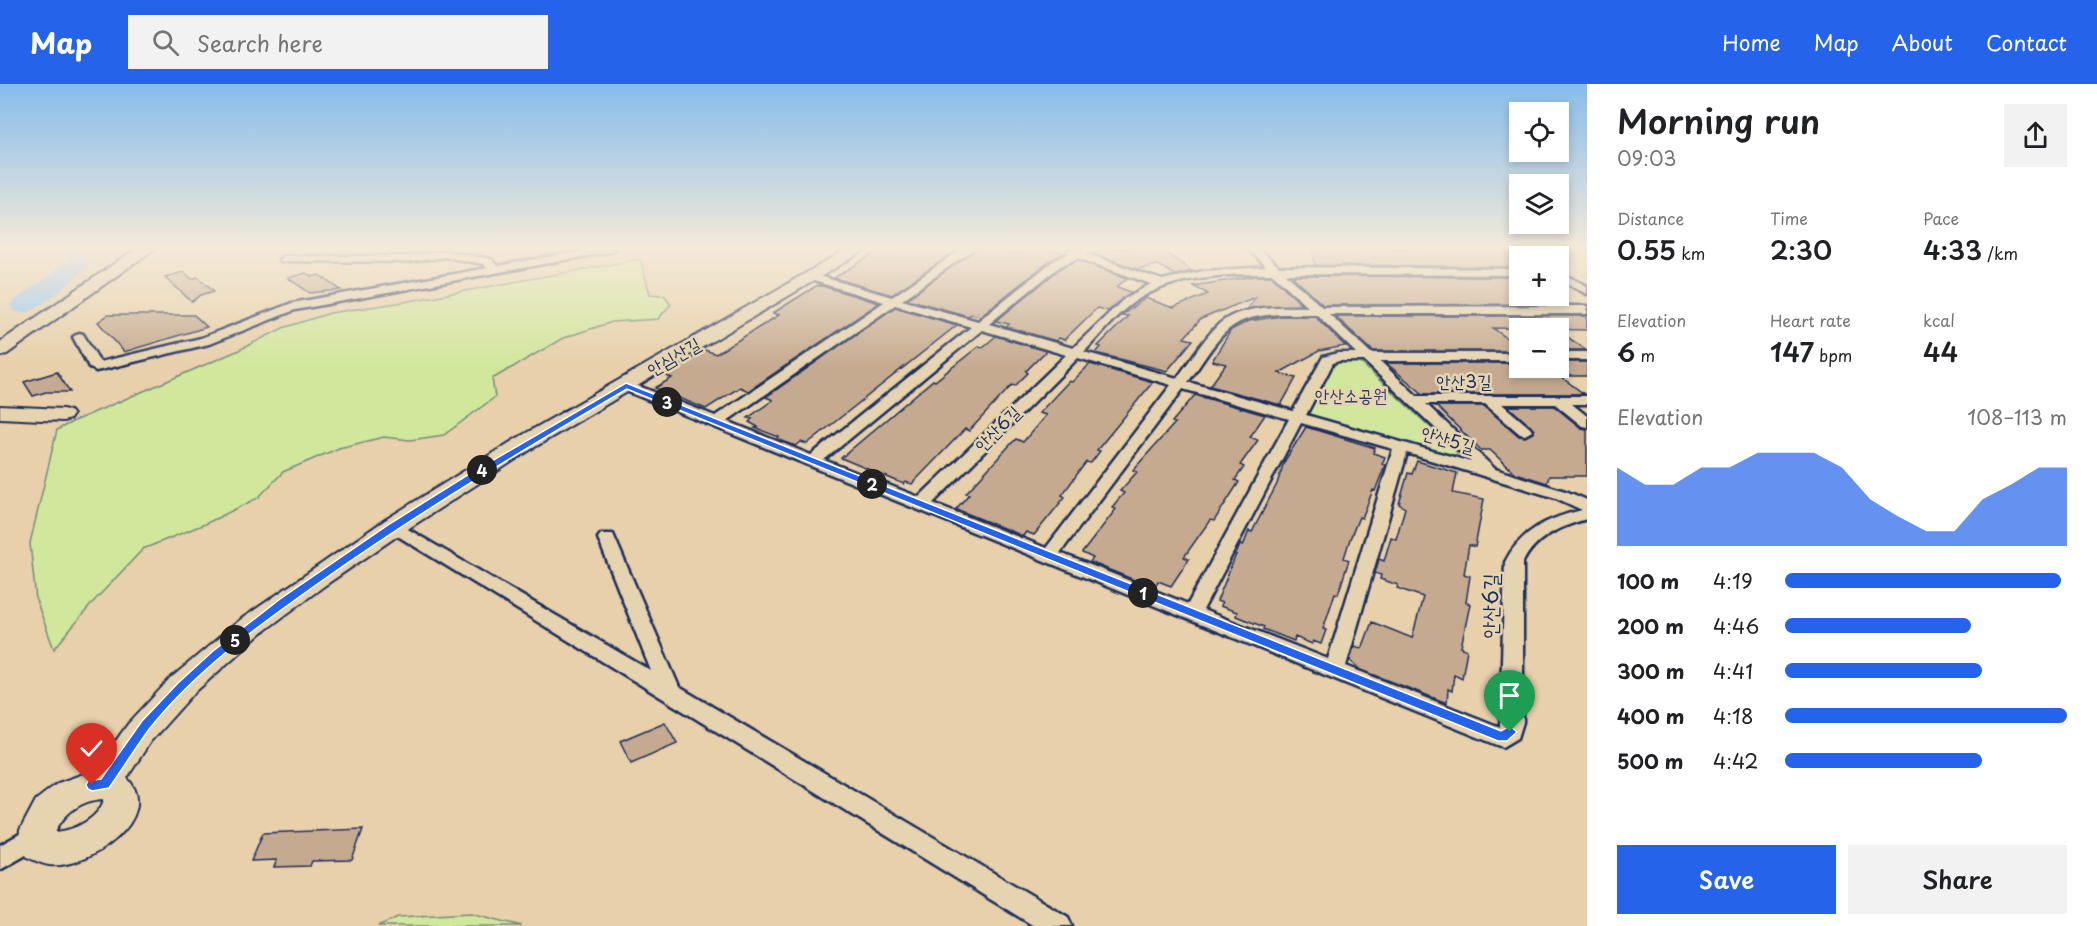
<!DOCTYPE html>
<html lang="en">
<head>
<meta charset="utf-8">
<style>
  body { margin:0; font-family:"Playpen Sans","Poor Story",sans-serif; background:#f2f2f2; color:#202124; height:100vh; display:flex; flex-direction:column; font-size:22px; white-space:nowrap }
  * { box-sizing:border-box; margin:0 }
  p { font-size:20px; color:#757577 }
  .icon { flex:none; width:33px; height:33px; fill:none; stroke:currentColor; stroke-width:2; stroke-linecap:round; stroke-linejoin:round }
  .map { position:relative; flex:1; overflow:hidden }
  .side { display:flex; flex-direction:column; background:#fff; width:510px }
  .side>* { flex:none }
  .buttons { position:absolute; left:1509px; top:18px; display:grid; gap:12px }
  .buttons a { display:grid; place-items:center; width:60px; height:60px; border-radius:0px; background:#fff; box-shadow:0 3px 9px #0003; font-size:30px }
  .pin { position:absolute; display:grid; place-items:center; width:51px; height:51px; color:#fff; margin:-62px -26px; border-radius:50% 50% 50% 0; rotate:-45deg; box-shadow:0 0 6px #0007 }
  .pin .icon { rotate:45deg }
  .km { position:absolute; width:30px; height:30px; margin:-15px; border-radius:50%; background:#222; color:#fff; font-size:16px; line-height:30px; text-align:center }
  .round { display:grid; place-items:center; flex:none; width:63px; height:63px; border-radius:0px; background:#f2f2f2 }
  .summary { display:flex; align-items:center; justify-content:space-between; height:102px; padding:0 30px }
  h1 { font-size:33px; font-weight:600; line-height:45px }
  .stats { display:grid; grid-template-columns:repeat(3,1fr); gap:9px; height:102px; padding:6px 30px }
  .stats div { display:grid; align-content:center }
  .stats b { font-size:26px; font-weight:600 }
  .stats small { font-size:16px; font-weight:400 }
  .stats p { font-size:16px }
  .chart { height:168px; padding:12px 30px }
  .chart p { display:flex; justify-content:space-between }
  .chart svg { width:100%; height:108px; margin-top:6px; fill:#2563eb; opacity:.7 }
  .cta { display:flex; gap:12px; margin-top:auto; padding:12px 30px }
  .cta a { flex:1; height:69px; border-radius:0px; background:#2563eb; color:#fff; font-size:24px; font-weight:600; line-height:69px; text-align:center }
  .cta a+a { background:#f2f2f2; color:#202124 }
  ul { padding:0 30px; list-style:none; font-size:20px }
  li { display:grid; grid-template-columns:96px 72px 1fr; align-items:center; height:45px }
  li i { height:15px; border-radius:8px; background:#2563eb }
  header { display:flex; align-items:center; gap:36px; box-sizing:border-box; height:84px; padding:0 30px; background:#2563eb; color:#fff }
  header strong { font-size:28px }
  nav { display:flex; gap:33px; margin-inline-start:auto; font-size:21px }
  .search { width:420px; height:54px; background:#f2f2f2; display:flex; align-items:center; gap:15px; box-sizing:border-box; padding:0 21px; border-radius:0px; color:#757577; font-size:22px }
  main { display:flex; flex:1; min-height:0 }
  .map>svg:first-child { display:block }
</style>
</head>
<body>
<header>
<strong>Map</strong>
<div class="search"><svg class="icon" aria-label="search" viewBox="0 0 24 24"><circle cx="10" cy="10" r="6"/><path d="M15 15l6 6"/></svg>Search here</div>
<nav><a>Home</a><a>Map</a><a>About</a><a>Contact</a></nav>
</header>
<main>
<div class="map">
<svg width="1587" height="842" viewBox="0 0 1587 842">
  <rect width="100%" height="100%" fill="#e7d0aa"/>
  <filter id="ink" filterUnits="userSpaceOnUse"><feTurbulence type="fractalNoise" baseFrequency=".0167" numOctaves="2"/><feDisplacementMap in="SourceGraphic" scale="12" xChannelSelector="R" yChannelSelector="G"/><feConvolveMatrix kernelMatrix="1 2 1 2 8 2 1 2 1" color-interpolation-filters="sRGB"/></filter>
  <g filter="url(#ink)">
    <path fill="#d1e79c" stroke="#768b7d" stroke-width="1.5" d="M640 175 650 210 664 211 671 220 658 235 612 238 563 254 492 295 495 313 444 351 410 356 384 353 339 364 283 388 258 414 207 439 143 465 94 517 54 565 36 516 30 459 57 346 74 337 237 267 283 244 330 229 404 218Z
      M1353 276 1362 280 1458 369 1451 373 1316 335 1308 328 1332 278Z
      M471 829 522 842H378L398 833Z"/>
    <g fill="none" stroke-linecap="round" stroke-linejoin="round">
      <path fill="#97c8f3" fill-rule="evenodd" d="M59 165H79L89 179C80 192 43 222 28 228 23 229 19 228 14 227L10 222 14 217 67 178Z"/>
    </g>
    <path fill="#c5aa90" stroke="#1b2f5e" stroke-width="1.5" d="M882 165H958L892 211 834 194Z
      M976 165H997L1017 170 1024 165H1046L1064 169 1051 176 980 232 971 230 968 232 907 215Z
      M1103 165H1160L1192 187 1175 191 1158 181 1137 185 1092 169Z
      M1313 165H1497L1520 174V183L1315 181Z
      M1078 176 1127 194 1117 203 1131 208 1108 227 1097 224 1064 256 1059 254 1056 257 1007 243 1009 240 996 237 1061 184Z
      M184 188 192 195 198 193 214 207 201 211 192 218 165 193Z
      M306 189 312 193 319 191 341 206 310 209 288 194Z
      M1256 192H1272L1302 221 1247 225 1255 213 1201 235 1184 254 1193 256 1167 287 1096 269 1101 263 1098 262 1128 232 1122 231 1146 214 1173 224 1208 210 1193 202Z
      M1292 192 1520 193V212H1555L1568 220 1323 221Z
      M816 202H822L879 219 748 307 740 303 706 325 655 304 672 294 664 291 705 266 716 270 779 231 773 229Z
      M895 223 957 241 807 360 801 358 796 362 777 355 779 353 755 344 758 343 749 338 752 335 748 334 773 316 766 313Z
      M108 231H194L207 243 124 268 98 238Z
      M1282 232H1315L1345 262 1319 267 1279 289 1296 294 1281 321 1210 302 1226 280 1212 277 1231 246 1249 237Z
      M1335 232H1587V246L1493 244 1520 264V267H1373Z
      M1558 247 1587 266H1558Z
      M996 252 1046 267 1026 287 1028 289 1015 302 1012 301 969 347 965 345 912 400 906 398 904 400 841 374 933 296 935 297 979 262 983 263Z
      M1558 278H1587V292H1560L1584 310H1423L1386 279H1520V284H1548L1558 291Z
      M1090 280 1153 298 1097 366 1100 367 1091 379 1086 378 1062 411 1065 413 1034 451 1026 448 1023 452 956 425 969 410 966 409 1010 361 1016 355 1023 358 1046 331 1039 329 1069 297 1072 298Z
      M57 288 70 308H46L33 312 24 298Z
      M1195 311 1265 331 1250 353 1258 356 1240 381 1244 383 1235 396 1239 398 1214 437 1210 436 1184 473 1189 475 1171 502 1158 497 1154 504 1090 478 1093 474 1082 469 1116 425 1112 423 1124 409 1120 407 1137 388 1133 386 1175 339 1172 338Z
      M1436 322H1484L1519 352 1525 353 1533 349 1534 346 1508 322H1554L1581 344 1587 345V392H1549L1547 399 1515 389 1490 366H1481Z
      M1306 343 1375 364 1373 369 1385 373 1382 380 1385 381 1375 407 1373 406 1362 434 1359 433 1350 455 1344 474 1349 476 1338 510 1335 509 1323 545 1326 546 1321 560 1313 557 1312 560 1295 553 1294 557 1263 545 1264 543 1236 532 1237 528 1220 522 1222 519 1217 517 1240 461 1243 462 1249 447 1252 448 1277 400 1284 378Z
      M1417 377 1457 389 1453 409 1484 415 1475 463 1469 461 1464 490 1470 492 1466 518 1470 520 1461 563 1467 566 1462 594 1454 590 1452 607 1448 605 1447 619 1359 585 1350 576 1354 562 1361 564 1363 562 1372 538 1412 554 1423 513 1397 504 1398 501 1380 495 1381 491 1375 489 1379 475 1384 477 1391 453 1396 455 1405 424 1399 420 1408 389 1412 390Z
      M665 638 677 659 631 679 620 657Z
      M363 745 352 776 312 777 310 782 274 783 277 776 251 777 263 749Z"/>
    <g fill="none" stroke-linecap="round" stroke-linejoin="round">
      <defs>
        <path id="street" d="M592 165H614L609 168 295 226 209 260 96 287 89 283 73 253 79 249 83 250 100 278 201 254 292 219 487 184 483 180 445 173 409 178 280 177 279 175 284 172H409L445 167 491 175 497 182Z
          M962 165H974L902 216 978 237 1052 178 1068 170V166L1093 165 1087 170 1162 196 1204 187 1266 183 1248 165H1259L1279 183 1520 185V191L1286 190 1322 223 1587 222V230H1329L1371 269H1520V277H1380L1417 312H1587V320H1572L1587 332V343L1582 342 1555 320H1502L1530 344 1532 347 1525 351 1520 350 1485 320H1426L1495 385 1568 408 1587 416V435C1561 442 1535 453 1523 478V638L1518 654 1503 663 1495 660 621 305 619 302 626 298 631 299 715 332 884 218 807 195V191H815L892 213ZM1078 174 1151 200 1124 215 1073 264 989 240 1060 182ZM1273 190 1308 223C1281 223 1239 220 1217 242 1202 257 1190 277 1177 294L1084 268C1100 252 1115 231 1134 218 1173 191 1227 190 1273 190ZM895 221 971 243 811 371 727 337ZM1316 230 1356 269H1338L1323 273 1293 327 1188 298C1201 281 1213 258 1229 245 1251 226 1288 231 1316 230ZM982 246 1066 271 919 413 824 376ZM1078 274 1171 301 1046 464 933 419ZM1339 277H1364L1471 378 1306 331 1333 279ZM1183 305 1289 335 1188 520 1060 469ZM1301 339 1393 365 1328 575 1203 526ZM1407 369 1556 414 1582 426C1549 434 1521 446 1505 478L1500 643 1346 582Z
          M1511 165H1524L1533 172H1521Z
          M1558 187 1587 202V210L1558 195Z
          M1558 268H1587V276H1558Z
          M394 437 651 587 598 454 601 450H613L679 603 1068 833 1072 842H1034L388 446 385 442 388 438Z
          M36 741 45 744 48 752 45 760 0 786V761Z"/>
        <path id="secondary" d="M136 165H154L7 270 0 272V258Z
          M848 165H867L530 366 403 448 324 502 260 550 193 610 150 658 127 694C165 734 87 786 49 781 42 780 34 776 27 773L19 755 20 746 36 716 58 699 95 686 128 640 171 594 240 536 385 436 514 356ZM104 715C100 734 74 747 55 748 65 728 82 716 104 715Z
          M0 322 63 325 70 327 73 331 70 335 63 337 0 334Z"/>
      </defs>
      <use href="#street" stroke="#1b2f5e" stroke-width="5"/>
      <use href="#secondary" stroke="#1b2f5e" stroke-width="4"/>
      <use href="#street" fill="#e6d4b1" fill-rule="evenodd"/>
      <use href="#secondary" fill="#e6d4b1" fill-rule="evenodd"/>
    </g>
  </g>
  <linearGradient id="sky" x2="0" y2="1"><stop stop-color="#87bcec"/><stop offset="0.58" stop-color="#f4ead9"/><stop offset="1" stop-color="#f4ead9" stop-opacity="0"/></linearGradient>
  <rect width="1587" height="283" fill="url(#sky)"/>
  <path fill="#2563eb" stroke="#fff" stroke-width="1.5" d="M626 299 1501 647 1510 642 1517 648 1507 657H1498L627 305C523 366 421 427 323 496 262 539 197 585 150 644 136 663 123 684 109 704L92 707 88 705 86 701 88 697 101 695 142 637 178 599 213 567 280 515 391 439 466 392Z"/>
  <g text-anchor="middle" stroke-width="5" stroke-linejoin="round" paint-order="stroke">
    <g font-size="18" fill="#1b2f5e" stroke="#e6d4b1">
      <text transform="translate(674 273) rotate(-30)" y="6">안심산길</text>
      <text x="1464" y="304">안산3길</text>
      <text transform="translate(998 345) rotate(-45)" y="6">안산6길</text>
      <text transform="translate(1448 356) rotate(16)" y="6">안산5길</text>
    </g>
    <g font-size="18" fill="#2d4164" stroke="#e6d4b1">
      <text x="1351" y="318">안산소공원</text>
    </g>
    <g font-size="21" fill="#1b2f5e" stroke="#e6d4b1">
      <text transform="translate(1491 522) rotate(-89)" y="7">안산6길</text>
    </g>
  </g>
</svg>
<div class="buttons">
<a><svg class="icon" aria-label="locate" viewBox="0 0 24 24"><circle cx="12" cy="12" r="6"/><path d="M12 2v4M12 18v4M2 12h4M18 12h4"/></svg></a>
<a><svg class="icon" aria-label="layers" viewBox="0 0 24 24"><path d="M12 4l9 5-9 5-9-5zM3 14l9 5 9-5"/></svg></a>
<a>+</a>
<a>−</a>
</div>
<div class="pin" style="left:1510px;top:648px;background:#1e9e55"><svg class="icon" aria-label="arrive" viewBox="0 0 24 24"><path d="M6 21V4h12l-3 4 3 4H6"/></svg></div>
<div class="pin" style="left:92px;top:701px;background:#d93025"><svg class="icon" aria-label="check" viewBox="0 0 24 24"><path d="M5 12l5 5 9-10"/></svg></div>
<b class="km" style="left:1143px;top:509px">1</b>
<b class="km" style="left:872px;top:400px">2</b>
<b class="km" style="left:667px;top:318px">3</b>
<b class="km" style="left:482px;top:386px">4</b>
<b class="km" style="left:235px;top:556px">5</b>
</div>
<section class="side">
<div class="summary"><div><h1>Morning run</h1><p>09:03</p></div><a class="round"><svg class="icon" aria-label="share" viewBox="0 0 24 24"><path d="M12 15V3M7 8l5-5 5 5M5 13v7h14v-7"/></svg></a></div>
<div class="stats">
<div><p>Distance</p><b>0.55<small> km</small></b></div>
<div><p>Time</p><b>2:30</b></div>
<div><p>Pace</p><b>4:33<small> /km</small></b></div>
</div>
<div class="stats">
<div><p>Elevation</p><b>6<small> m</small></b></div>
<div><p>Heart rate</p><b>147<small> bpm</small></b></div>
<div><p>kcal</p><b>44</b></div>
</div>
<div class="chart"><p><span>Elevation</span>108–113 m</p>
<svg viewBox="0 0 160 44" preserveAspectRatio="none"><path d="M0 44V12L10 19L20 19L30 12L40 12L50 6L60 6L70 6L80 12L90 25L100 32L110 38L120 38L130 25L140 19L150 12L160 12V44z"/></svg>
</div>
<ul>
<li><b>100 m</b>4:19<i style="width:98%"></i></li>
<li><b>200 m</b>4:46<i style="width:66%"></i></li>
<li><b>300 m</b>4:41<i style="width:70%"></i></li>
<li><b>400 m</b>4:18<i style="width:100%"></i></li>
<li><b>500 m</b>4:42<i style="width:70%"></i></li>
</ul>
<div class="cta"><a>Save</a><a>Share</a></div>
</section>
</main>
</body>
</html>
